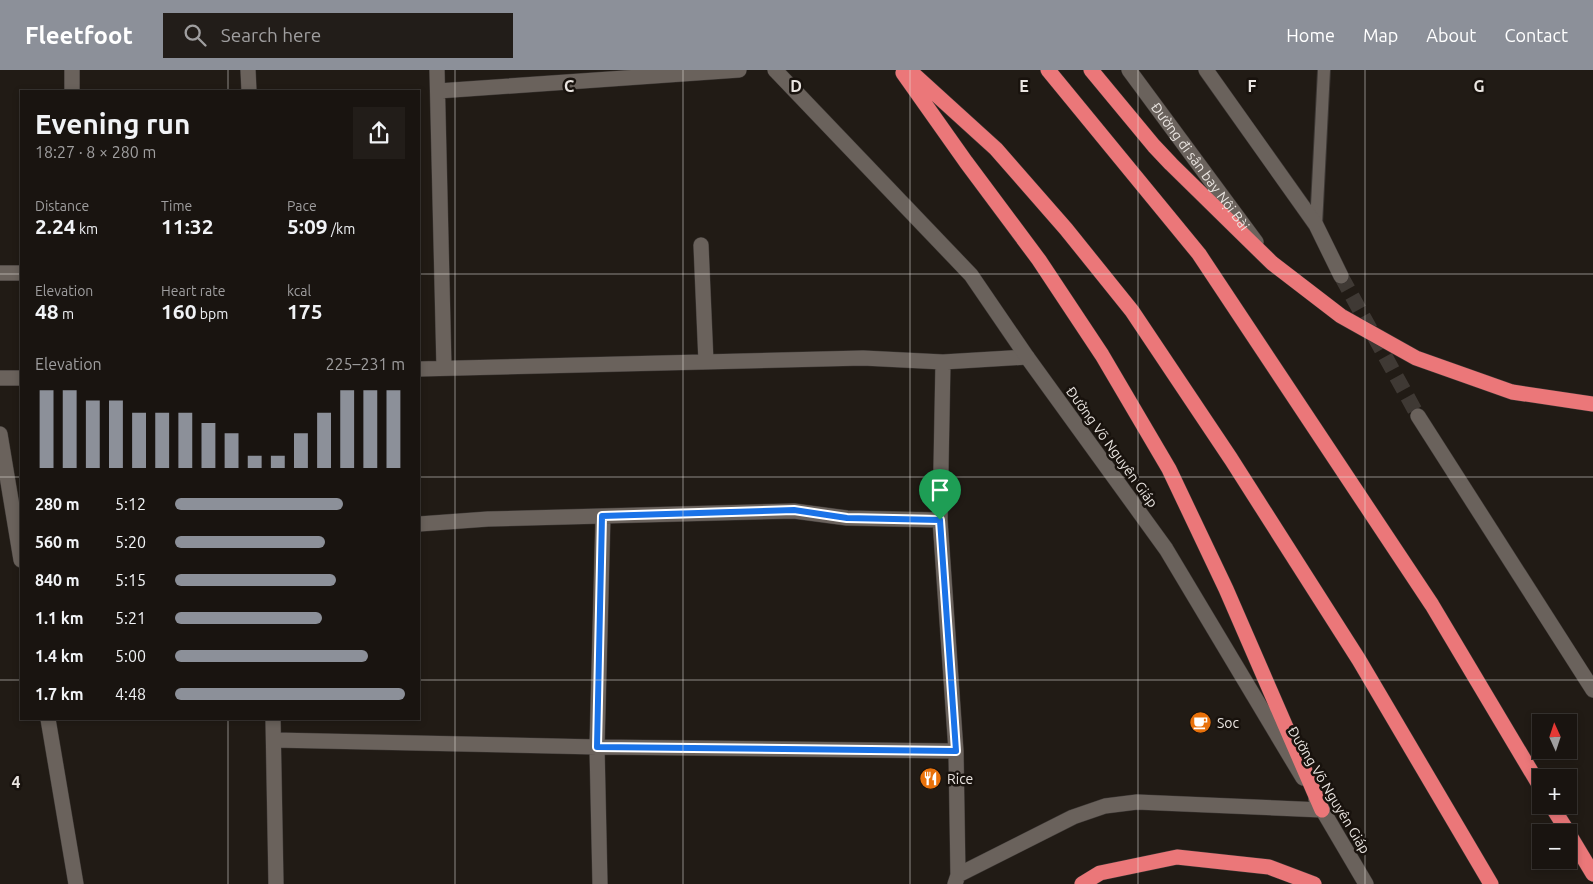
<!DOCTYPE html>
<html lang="en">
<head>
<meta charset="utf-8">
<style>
  body { margin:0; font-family:Ubuntu,sans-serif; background:#221d19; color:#f1f3f6; height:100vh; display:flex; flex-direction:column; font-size:19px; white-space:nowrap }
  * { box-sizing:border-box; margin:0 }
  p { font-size:16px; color:#9f9e9f }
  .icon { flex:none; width:28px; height:28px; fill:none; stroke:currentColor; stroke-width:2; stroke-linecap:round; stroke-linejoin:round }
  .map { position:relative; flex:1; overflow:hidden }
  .drawer { position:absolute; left:20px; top:20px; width:400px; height:630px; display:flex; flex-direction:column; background:#191410; border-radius:0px; box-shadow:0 2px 8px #0003,0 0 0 1px #373330 }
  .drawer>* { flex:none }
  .needle { width:32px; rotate:357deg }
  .controls { position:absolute; left:1532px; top:644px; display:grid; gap:10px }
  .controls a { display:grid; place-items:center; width:45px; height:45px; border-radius:0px; background:#191410; box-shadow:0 2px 8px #0003,0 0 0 1px #373330; font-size:25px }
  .pin { position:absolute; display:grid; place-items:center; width:42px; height:42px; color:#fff; margin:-51px -21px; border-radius:50% 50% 50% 0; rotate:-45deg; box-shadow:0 0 5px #0007 }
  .pin .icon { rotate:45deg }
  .round { display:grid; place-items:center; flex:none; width:52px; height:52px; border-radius:0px; background:#221d19 }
  .overview { display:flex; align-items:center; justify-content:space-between; height:85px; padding:0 15px }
  h1 { font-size:28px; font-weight:700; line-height:38px }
  .figures { display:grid; grid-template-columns:repeat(3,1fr); gap:8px; height:85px; padding:5px 15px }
  .figures div { display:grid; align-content:center }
  .figures b { font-size:21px; font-weight:700 }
  .figures small { font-size:14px; font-weight:400 }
  .figures p { font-size:14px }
  .chart { height:140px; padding:10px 15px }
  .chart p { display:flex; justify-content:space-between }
  .chart svg { width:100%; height:90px; margin-top:5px; stroke:#8c9099; stroke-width:6 }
  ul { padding:0 15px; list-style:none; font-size:16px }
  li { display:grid; grid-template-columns:80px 60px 1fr; align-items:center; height:38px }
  li i { height:12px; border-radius:6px; background:#8c9099 }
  header { display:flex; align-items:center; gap:30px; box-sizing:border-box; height:70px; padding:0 25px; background:#8c9099; color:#fff }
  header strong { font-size:24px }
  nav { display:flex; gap:28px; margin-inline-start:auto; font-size:18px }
  .search { width:350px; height:45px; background:#221d19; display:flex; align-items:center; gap:12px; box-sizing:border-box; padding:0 18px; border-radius:0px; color:#9f9e9f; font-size:19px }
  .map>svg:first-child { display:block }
</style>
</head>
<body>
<header>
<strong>Fleetfoot</strong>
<div class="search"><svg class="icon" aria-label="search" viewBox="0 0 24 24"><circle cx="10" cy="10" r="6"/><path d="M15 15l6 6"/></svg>Search here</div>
<nav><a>Home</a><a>Map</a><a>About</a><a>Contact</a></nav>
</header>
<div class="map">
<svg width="1593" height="814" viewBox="0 0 1593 814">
  <rect width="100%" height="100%" fill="#211b15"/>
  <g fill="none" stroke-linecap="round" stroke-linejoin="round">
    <path stroke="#3f3934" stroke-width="15" stroke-dasharray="15 8" stroke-linecap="butt" d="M1341 206 1418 346"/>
    <defs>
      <path id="lane" d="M1316 155 1324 0"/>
      <path id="street" d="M72 0V21
        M248 0 249 21
        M437 0 444 298
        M438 21 739 0
        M701 175 706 292
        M0 203H21
        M943 292 940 450 956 681 958 805 955 814
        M419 299 863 288 943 292 1027 287
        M0 308H21
        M0 364 21 490
        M419 454 488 449 794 441 847 448 940 450
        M48 649 76 814
        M273 649 276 814
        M274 670 597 677 956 681
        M958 805 1073 747 1105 736 1137 732 1322 740
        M600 814 597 677 603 446"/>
      <g id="secondary">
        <path d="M775 0 971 205 1027 287 1166 479 1303 708"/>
        <path id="s1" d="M1129 0 1256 172"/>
        <path d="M1206 0 1316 155 1341 206"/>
        <path d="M1418 346 1593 620"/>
        <path d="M1316 729 1366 814"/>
      </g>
      <path id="highway" d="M909 0 996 79 1066 159 1132 241 1231 389 1359 590 1491 814
        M1048 0 1199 184 1432 535 1541 718
        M1091 0 1154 76 1171 94 1272 193 1341 246 1416 288 1512 322 1593 334
        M903 3 966 92 1039 190 1102 285 1169 399 1226 519 1322 740
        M1551 735 1568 762
        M1569 764 1593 804
        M1082 814 1100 803 1177 787 1269 797 1314 814"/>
    </defs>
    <use href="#lane" stroke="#3c3734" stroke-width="14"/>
    <use href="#street" stroke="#3c3734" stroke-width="16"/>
    <use href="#secondary" stroke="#3c3734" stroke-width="16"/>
    <use href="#highway" stroke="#3c3734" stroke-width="16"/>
    <use href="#lane" stroke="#6a625c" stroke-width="12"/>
    <use href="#street" stroke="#6a625c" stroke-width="15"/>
    <use href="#secondary" stroke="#6a625c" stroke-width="15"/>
    <use href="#highway" stroke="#eb7779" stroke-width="15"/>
  </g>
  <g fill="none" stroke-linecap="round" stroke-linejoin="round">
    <defs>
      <path id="route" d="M794 440 847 448 940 450 956 681 597 677 602 446Z"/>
    </defs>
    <use href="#route" stroke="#fff" stroke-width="10"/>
    <use href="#route" stroke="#1a73e8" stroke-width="6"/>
  </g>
  <path fill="none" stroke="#eae5e1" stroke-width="1" stroke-opacity="0.55" d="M228 0V21M455 0V814M683 0V814M910 0V814M1138 0V814M1365 0V814M0 204H21M419 204H1593M0 407H21M419 407H1593M0 610H21M419 610H1593M228 649V814"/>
  <defs>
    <symbol id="cafe-disc" viewBox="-11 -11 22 22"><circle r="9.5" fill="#e8710a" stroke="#18120d"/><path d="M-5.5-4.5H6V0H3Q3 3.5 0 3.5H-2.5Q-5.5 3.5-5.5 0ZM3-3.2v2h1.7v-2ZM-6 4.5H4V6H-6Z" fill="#fff"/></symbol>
    <symbol id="restaurant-disc" viewBox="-11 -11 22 22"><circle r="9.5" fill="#e8710a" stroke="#18120d"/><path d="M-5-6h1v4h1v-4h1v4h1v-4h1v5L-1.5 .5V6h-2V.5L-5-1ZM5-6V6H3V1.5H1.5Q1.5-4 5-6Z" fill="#fff"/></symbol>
  </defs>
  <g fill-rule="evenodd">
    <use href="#cafe-disc" x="1188" y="640" width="25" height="25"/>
    <use href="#restaurant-disc" x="918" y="696" width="25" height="25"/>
  </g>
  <g text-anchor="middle" stroke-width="5" stroke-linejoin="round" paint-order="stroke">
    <g font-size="14" fill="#eae5e1" stroke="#18120d">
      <text dy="5" stroke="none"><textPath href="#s1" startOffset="120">Đường đi sân bay Nội Bài</textPath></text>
      <text transform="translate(1112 377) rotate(54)" y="5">Đường Võ Nguyên Giáp</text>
      <text transform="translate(1329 720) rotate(59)" y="5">Đường Võ Nguyên Giáp</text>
    </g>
    <g font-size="14" fill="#eae5e1" stroke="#18120d" text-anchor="start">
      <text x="1217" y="658">Soc</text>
      <text x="947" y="714">Rice</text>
    </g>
  </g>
  <g font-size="16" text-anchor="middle" font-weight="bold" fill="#eae5e1" stroke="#18120d" stroke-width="5" stroke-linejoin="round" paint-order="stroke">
    <text x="569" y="22">C</text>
    <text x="796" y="22">D</text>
    <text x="1024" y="22">E</text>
    <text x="1252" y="22">F</text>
    <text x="1479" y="22">G</text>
    <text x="16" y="718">4</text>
  </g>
</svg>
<div class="controls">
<a><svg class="needle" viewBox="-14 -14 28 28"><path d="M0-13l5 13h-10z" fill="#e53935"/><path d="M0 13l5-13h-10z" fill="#9f9e9f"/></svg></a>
<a>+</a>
<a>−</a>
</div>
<div class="pin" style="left:940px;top:450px;background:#1e9e55"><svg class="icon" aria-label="arrive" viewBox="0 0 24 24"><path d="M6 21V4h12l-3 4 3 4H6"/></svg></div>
<section class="drawer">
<div class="overview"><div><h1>Evening run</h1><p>18:27 · 8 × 280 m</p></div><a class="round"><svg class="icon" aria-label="share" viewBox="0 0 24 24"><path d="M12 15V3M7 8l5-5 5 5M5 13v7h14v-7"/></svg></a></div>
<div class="figures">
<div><p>Distance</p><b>2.24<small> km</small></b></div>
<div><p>Time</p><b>11:32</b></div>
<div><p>Pace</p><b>5:09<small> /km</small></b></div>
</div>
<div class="figures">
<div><p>Elevation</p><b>48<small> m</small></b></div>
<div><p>Heart rate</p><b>160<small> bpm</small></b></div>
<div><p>kcal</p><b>175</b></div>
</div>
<div class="chart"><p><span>Elevation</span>225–231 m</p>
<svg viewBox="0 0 160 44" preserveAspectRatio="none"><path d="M5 44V6M15 44V6M25 44V11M35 44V11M45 44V17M55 44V17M65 44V17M75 44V22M85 44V27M95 44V38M105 44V38M115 44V27M125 44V17M135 44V6M145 44V6M155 44V6"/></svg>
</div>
<ul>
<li><b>280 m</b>5:12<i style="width:73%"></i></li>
<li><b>560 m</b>5:20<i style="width:65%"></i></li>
<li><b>840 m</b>5:15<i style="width:70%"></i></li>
<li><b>1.1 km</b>5:21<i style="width:64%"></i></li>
<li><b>1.4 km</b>5:00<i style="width:84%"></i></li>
<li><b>1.7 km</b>4:48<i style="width:100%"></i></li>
</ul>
</section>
</div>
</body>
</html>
